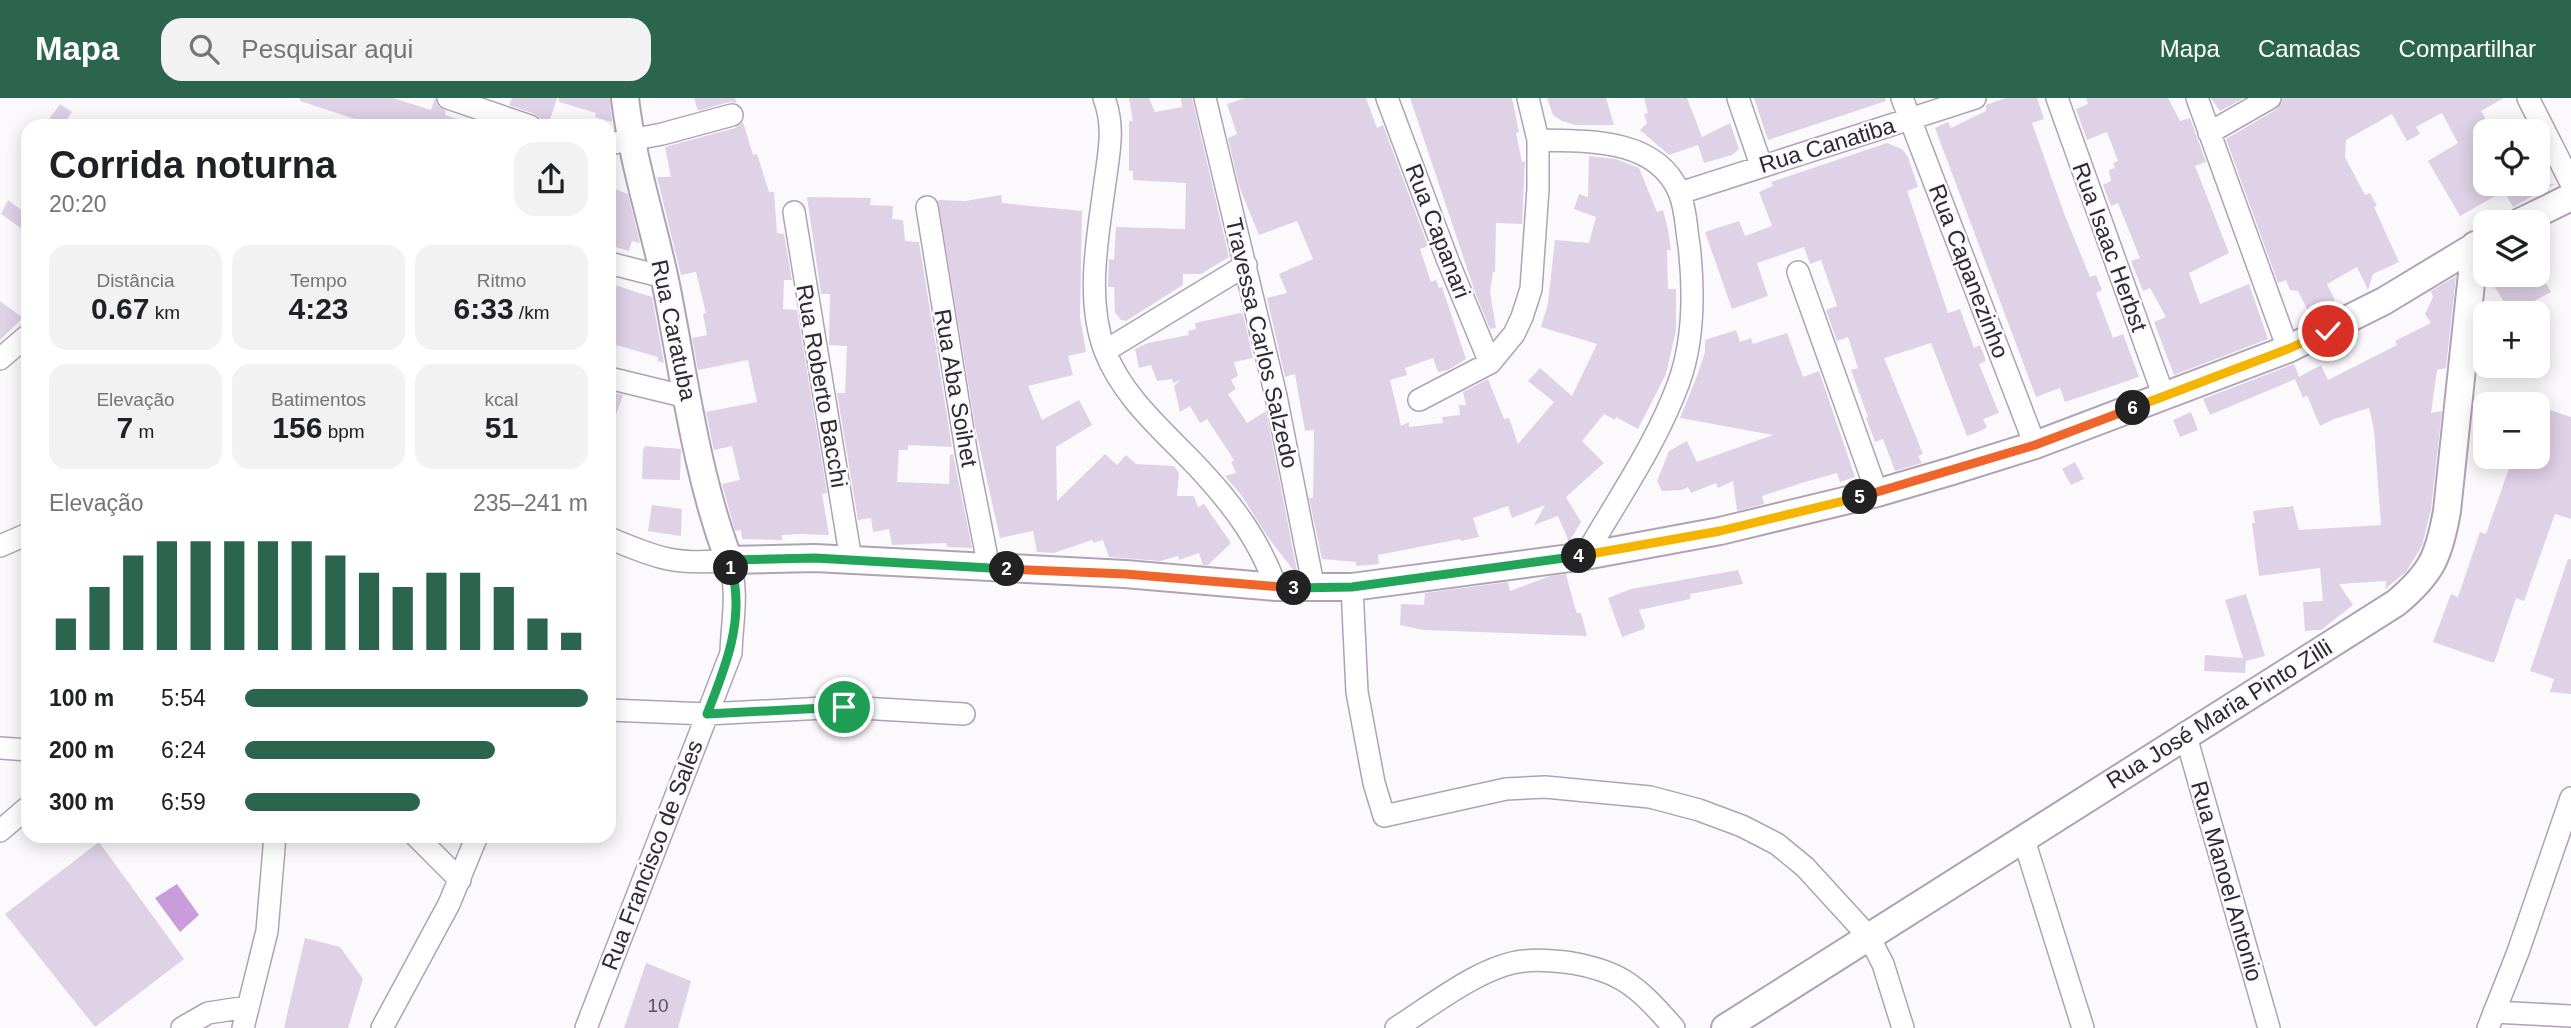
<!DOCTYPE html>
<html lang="pt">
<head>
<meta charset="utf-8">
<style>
  body { margin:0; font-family:Arial,sans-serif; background:#f2f2f2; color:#202124; height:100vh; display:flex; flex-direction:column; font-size:26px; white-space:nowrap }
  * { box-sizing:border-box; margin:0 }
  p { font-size:23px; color:#757577 }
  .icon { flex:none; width:38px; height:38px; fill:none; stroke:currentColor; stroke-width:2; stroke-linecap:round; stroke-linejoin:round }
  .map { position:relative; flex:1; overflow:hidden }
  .sheet { position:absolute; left:21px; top:21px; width:595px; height:724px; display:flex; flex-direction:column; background:#fff; border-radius:21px; box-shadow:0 4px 18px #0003 }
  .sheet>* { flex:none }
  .controls { position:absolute; left:2473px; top:21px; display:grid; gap:14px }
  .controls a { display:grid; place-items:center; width:77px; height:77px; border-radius:14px; background:#fff; box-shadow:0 4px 18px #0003; font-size:35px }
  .pin { position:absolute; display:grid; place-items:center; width:60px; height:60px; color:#fff; margin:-30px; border:4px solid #fff; border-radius:50%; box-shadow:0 2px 7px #0007 }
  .km { position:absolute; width:35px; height:35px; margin:-18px; border-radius:50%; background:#222; color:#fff; font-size:19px; line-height:35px; text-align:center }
  .round { display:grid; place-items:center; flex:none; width:74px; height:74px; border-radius:21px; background:#f2f2f2 }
  .headline { display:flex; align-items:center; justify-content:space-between; height:119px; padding:0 28px }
  h1 { font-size:38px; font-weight:600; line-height:52px }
  .figures { display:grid; grid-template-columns:repeat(3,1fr); gap:10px; height:119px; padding:7px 28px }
  .figures div { display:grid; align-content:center; border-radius:18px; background:#f2f2f2; text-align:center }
  .figures b { font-size:30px; font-weight:600 }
  .figures small { font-size:19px; font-weight:400 }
  .figures p { font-size:19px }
  .chart { height:196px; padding:14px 28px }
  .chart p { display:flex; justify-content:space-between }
  .chart svg { width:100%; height:126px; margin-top:7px; stroke:#2b654e; stroke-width:6 }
  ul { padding:0 28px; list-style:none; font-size:23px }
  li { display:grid; grid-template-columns:112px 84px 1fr; align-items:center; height:52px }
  li i { height:18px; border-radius:9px; background:#2b654e }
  header { display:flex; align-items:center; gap:42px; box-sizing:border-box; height:98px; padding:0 35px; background:#2b654e; color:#fff }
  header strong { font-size:33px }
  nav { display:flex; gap:38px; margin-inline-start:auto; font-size:24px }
  .search { width:490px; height:63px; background:#f2f2f2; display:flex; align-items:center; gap:18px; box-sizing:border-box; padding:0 24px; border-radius:21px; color:#757577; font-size:26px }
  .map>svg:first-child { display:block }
</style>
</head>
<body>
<header>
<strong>Mapa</strong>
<div class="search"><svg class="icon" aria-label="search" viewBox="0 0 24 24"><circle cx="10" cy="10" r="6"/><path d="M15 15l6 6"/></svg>Pesquisar aqui</div>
<nav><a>Mapa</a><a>Camadas</a><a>Compartilhar</a></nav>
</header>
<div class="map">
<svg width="2571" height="930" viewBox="0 0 2571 930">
  <rect width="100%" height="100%" fill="#fcf9fd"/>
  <path fill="#c99ddc" d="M177 786 199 817 180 834 155 800Z"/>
  <path fill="#dfd1e6" d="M300 0H393L431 12 435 0 438 8 446 13 445 17 469 25V28H376L300 3Z
    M512 0H557L548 28H543L540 20 535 16 509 7Z
    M559 0H610L612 24 595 19 596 15 559 4Z
    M694 0H735L737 5 729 4 698 13Z
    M1129 0H1149L1155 14 1182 9 1181 0H1192L1229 159 1201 176H1183V187L1126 223 1121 222 1115 214 1114 189H1108L1109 161 1114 162 1116 129 1185 131 1186 85 1133 82V73H1129V23H1133Z
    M1245 0H1366L1377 30 1383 27 1428 148 1420 151 1431 184 1436 182 1439 190 1442 189 1466 261 1448 272 1438 274 1433 260 1405 270 1407 277 1390 282 1401 328 1409 324V329L1443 325 1442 319 1460 317 1459 307H1466L1463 294 1488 281 1504 321 1509 320 1518 346 1554 304 1528 283 1540 270 1572 298 1597 246 1541 229 1548 205 1555 142 1589 145 1596 119 1574 111 1579 96 1588 99 1589 58 1616 61 1639 70 1657 114 1663 112 1668 131 1671 152H1667L1668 191H1676V232L1666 276 1638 331 1616 319 1615 322 1604 316 1582 343 1604 365 1566 399 1581 424 1569 444 1558 418 1534 427 1545 407 1512 420 1508 408 1473 420 1479 439 1461 443 1460 441 1378 457 1379 466 1356 468V464L1322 461 1309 400H1313L1314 332 1305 333 1295 276 1285 279 1267 200 1287 195 1279 176 1313 161 1297 123 1259 137 1239 88 1228 40 1237 36 1227 6Z
    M1410 0H1512L1519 34 1516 35 1522 64 1525 63 1522 126 1496 125 1495 174H1493L1490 194 1496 230 1490 231 1475 194Z
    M1547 0H1606L1614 27H1576L1562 23 1553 17Z
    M1644 0H1687L1702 39 1730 25 1739 51 1732 57 1704 65 1698 47 1669 57 1640 32 1647 25 1644 16 1648 15Z
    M1754 0H1885L1886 3 1768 42Z
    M2006 0H2037L2044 21 2032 25 2065 118 2090 179 2096 177 2102 192 2096 195 2113 240 2123 236 2139 279 2065 304 2060 290 2036 299 1935 30 1948 24 1951 30 1986 13V7Z
    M2086 0H2168L2180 23 2190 20 2206 64 2195 68 2229 155 2189 175 2200 206 2249 186 2268 241 2174 277 2154 224 2166 219 2150 190 2143 193 2131 163 2140 160 2118 105 2111 108 2103 87 2111 83 2109 72 2115 70 2113 65 2118 63 2107 34 2087 42 2076 11 2088 6Z
    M2211 0H2244L2220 13Z
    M2283 0H2504L2481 13 2493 33H2485V86H2555L2513 109 2504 93 2460 118 2428 63 2458 45 2442 15 2416 29 2420 36 2407 43 2392 16 2346 42 2345 59 2365 97 2370 95 2377 108 2374 109 2399 164 2373 176 2368 192 2357 169 2327 186 2335 202 2309 215 2298 193 2290 192 2286 182 2278 185 2226 41 2277 11Z
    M60 6 72 14 62 28H44Z
    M743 24 753 57 757 56 769 94H774L777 135 784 136 792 182H784L783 211 797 212 827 395 822 396 829 437 802 436 782 437V442L742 441 741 432 735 433 722 386 740 382 732 348 714 352 713 348 706 314 757 304 748 262 698 272 692 240 707 237 703 216 706 215 696 174 681 177 657 79H671L665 49 735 30Z
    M1887 45 1902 51 1908 59 1918 89 1907 93 1948 215 1960 211 1974 250 1980 247 1986 263 1979 266 1999 315 1983 321 1987 329 1983 332 1967 338 1931 245 1884 260 1923 356 1918 358 1922 365 1895 373 1883 341 1875 344 1866 320 1868 319 1851 272 1858 270 1848 239 1837 243 1826 212 1837 208 1821 162 1810 166 1804 149 1757 165 1768 198 1732 211 1705 134 1739 123 1745 138 1772 128 1759 94 1773 88 1771 84Z
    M609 89 628 96 640 145 632 143 629 153 609 147Z
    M1001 97 1002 105 1082 113 1080 219 1086 254 1068 258 1073 277 1028 288 1042 322 1079 302 1092 327 1056 349 1057 403 1105 356 1117 367 1126 357 1136 366 1174 368 1179 375 1177 398H1194L1198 409 1204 406 1231 445 1208 467H1203L1199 455 1179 462 1178 458 1160 463 1109 459 1103 442 1093 445 1092 442 1054 455 1037 454 1033 433 1000 440 976 333 938 102 965 103Z
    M807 99 871 100 870 107 893 108 892 121 903 122 905 143 919 144 952 349 908 347V352H899L897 384 949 386 950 357 953 356 972 450 947 449 946 445 892 447 889 431 873 434 871 420 858 422 837 295H845L847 248 829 247 830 196H821Z
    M8 102 28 117V135L1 116Z
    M2513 177H2541L2551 194 2511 215 2494 188Z
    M2456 178 2446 270 2437 272 2431 315 2442 313 2431 411 2422 448 2406 474 2385 491 2386 483 2339 486 2353 507 2321 532 2305 533 2303 504 2323 503 2320 470 2259 478 2252 425H2255L2253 413 2293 408 2299 432 2381 427 2374 332 2369 310 2334 321 2320 328 2307 297 2303 300 2295 281 2298 280 2210 317 2203 301 2294 266 2299 279 2321 267 2328 282 2397 247 2395 243 2431 225 2425 216 2433 199 2431 193Z
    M615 187 652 199 664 265 657 263 658 259 609 245V207Z
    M0 203 23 220 0 242Z
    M1240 215 1243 216 1253 260 1234 264 1238 278 1231 282 1236 291 1228 296 1247 325 1266 313 1297 473H1294L1267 438 1242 398 1225 378 1236 375 1231 364 1234 362 1207 321 1200 325 1190 308 1180 314 1174 288 1180 282 1173 285 1172 281 1157 283 1151 267 1139 270 1135 251 1148 245 1189 237 1188 233 1196 231 1195 225Z
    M1736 232 1740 244 1751 240 1753 246 1787 235 1803 279 1819 273 1855 379 1840 384 1837 375 1805 384 1762 398 1764 406 1737 413 1733 383 1718 390 1716 385 1691 395 1688 389 1682 392 1662 393 1657 383 1669 353 1687 343 1697 364 1773 337 1680 320 1697 278 1705 254V242Z
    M609 294 623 297 611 331H609Z
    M2538 308 2571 319V421L2555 416 2524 503 2516 500 2494 565 2433 544 2451 496 2458 499 2480 434 2486 436 2513 359H2538Z
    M2191 314 2198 332 2180 339 2173 322Z
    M645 348 681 351 680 382 642 381 643 352Z
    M2075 364 2084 381 2071 387 2062 371Z
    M652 407 682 411 681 438 648 433Z
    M2568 461H2571V596L2550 594 2554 581 2530 573Z
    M1738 472 1743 486 1690 496V501L1639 512 1645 528 1644 531 1622 539 1608 500 1631 491Z
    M1566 476 1575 510 1577 515H1581L1587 538 1423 532 1400 527 1401 506 1424 507 1425 495 1508 484 1510 493 1550 478Z
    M2246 496 2265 558 2246 563 2245 575 2204 573 2205 557 2243 560 2225 502Z
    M99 744 184 861 95 929 5 816Z
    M305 840 340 849 363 881 348 930H284Z
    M646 865 691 883 678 930H624Z"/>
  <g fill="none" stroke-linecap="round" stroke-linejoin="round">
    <defs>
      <path id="minor" d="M448 0 530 28
        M1104 0C1115 29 1109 54 1105 84 1098 138 1085 201 1105 253 1124 303 1171 339 1205 377 1236 411 1261 446 1276 489
        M1205 0 1276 298 1314 491
        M1387 0 1448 163 1490 265
        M1738 0 1761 67
        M1902 0 2035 347
        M2057 0 2164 299
        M2197 0 2288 251
        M2528 0 2571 85
        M2209 35 2270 0
        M1538 42C1588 43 1656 40 1679 94 1686 110 1686 130 1689 147 1694 191 1694 242 1679 284 1657 345 1617 402 1585 458
        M609 46 662 36 732 17
        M1680 95 1975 0
        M927 109 967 358 989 470
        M794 114 851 462
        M609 165 664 179
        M1798 174 1877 395
        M1105 253 1246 167
        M0 261 28 237
        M609 280 687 299
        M1419 302 1490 265 1514 236 1522 219 1531 191 1538 91V42L1528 0
        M0 448 28 436
        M1352 489 1357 594 1374 685 1384 718 1506 691 1545 689 1650 699 1699 712 1742 728 1777 746 1805 769 1869 839 1883 866 1903 930
        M609 612 707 616 844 609 964 616
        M2185 635 2269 930
        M0 650 28 652
        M0 733 28 709
        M416 738 460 782
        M2024 742 2083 930
        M2494 914 2571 918
        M182 930 208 915 247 909
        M243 930 267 833 275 738
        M382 930 449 806 477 738
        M586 930 731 555C732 521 739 496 729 462 677 468 656 460 609 440
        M1396 930C1431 908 1482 867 1524 863 1540 861 1557 863 1572 865 1589 868 1608 873 1623 882 1643 894 1659 913 1674 930
        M2488 930 2518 854 2571 700"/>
      <path id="tertiary" d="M625 0C632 62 652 121 665 182 684 275 695 373 729 462L815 460 1125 476 1276 489H1352L1585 458 1720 433 1877 395 1952 373 2035 347 2288 251 2384 203 2485 142
        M2520 124 2571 99
        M1725 930C1948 788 2171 645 2396 505 2432 475 2439 458 2447 413L2475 147"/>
    </defs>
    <use href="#minor" stroke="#b0a2b6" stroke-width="24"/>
    <use href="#tertiary" stroke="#b0a2b6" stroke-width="30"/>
    <use href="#minor" stroke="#fff" stroke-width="21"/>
    <use href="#tertiary" stroke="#fff" stroke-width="26"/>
  </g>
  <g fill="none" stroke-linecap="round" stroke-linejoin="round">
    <defs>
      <path id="split-1" d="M731 470C746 519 725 571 707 616L844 609"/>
      <path id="split-2" d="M731 470 729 462 815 460 1007 471"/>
      <path id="split-3" d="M1007 471 1125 476 1294 490"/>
      <path id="split-4" d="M1294 490 1352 489 1579 458"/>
      <path id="split-5" d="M1579 458 1720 433 1860 399"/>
      <path id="split-6" d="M1860 399 2035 347 2133 310"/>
      <path id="split-7" d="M2133 310 2288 251 2328 233"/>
    </defs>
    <use href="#split-1" stroke="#fff" stroke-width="14"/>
    <use href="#split-2" stroke="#fff" stroke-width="14"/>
    <use href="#split-3" stroke="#fff" stroke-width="14"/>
    <use href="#split-4" stroke="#fff" stroke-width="14"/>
    <use href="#split-5" stroke="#fff" stroke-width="14"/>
    <use href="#split-6" stroke="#fff" stroke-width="14"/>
    <use href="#split-7" stroke="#fff" stroke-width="14"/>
    <use href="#split-1" stroke="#22a559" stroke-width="9"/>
    <use href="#split-2" stroke="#22a559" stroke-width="9"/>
    <use href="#split-3" stroke="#f0652b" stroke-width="9"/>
    <use href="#split-4" stroke="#22a559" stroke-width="9"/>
    <use href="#split-5" stroke="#f5b400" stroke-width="9"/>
    <use href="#split-6" stroke="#f0652b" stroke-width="9"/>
    <use href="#split-7" stroke="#f5b400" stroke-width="9"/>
  </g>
  <g text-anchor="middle" stroke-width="5" stroke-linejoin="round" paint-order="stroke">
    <g font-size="19" fill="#5a525e">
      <text x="658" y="914">10</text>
    </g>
    <g font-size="23" fill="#2e2830" stroke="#fcf9fd">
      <text transform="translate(1827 47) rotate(-17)" y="8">Rua Canatiba</text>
      <text transform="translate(1438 133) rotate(69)" y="8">Rua Capanari</text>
      <text transform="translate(2110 149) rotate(70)" y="8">Rua Isaac Herbst</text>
      <text transform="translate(1969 173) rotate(69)" y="8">Rua Capanezinho</text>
      <text transform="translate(674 232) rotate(78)" y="8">Rua Caratuba</text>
      <text transform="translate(1262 245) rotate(77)" y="8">Travessa Carlos Salzedo</text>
      <text transform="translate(822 288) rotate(80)" y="8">Rua Roberto Bacchi</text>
      <text transform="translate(956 290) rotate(80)" y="8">Rua Aba Soihet</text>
      <text transform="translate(2219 616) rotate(-32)" y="8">Rua José Maria Pinto Zilli</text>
      <text transform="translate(652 757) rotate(-69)" y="8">Rua Francisco de Sales</text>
      <text transform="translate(2227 783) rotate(74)" y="8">Rua Manoel Antonio</text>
    </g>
  </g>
</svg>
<div class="controls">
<a><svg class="icon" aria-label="locate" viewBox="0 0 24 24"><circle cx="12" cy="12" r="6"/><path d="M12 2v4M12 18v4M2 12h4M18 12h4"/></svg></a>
<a><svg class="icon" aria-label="layers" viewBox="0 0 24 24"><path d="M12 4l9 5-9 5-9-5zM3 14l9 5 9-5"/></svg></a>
<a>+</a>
<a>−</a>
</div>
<div class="pin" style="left:844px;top:609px;background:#1e9e55"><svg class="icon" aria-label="arrive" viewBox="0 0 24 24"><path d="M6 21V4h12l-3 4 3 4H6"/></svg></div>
<div class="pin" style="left:2328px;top:233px;background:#d93025"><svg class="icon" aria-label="check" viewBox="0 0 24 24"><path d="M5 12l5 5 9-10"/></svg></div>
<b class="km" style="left:731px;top:470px">1</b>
<b class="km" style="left:1007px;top:471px">2</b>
<b class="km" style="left:1294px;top:490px">3</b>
<b class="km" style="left:1579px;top:458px">4</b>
<b class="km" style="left:1860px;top:399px">5</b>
<b class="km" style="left:2133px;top:310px">6</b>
<section class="sheet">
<div class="headline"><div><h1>Corrida noturna</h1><p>20:20</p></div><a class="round"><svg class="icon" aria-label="share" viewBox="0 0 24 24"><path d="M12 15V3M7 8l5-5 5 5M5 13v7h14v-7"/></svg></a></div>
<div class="figures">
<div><p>Distância</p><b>0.67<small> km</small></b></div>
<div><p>Tempo</p><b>4:23</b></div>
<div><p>Ritmo</p><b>6:33<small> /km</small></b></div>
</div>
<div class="figures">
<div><p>Elevação</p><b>7<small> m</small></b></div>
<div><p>Batimentos</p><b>156<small> bpm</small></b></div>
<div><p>kcal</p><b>51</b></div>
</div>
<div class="chart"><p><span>Elevação</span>235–241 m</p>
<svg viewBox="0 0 160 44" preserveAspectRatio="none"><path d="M5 44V33M15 44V22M25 44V11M35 44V6M45 44V6M55 44V6M65 44V6M75 44V6M85 44V11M95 44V17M105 44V22M115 44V17M125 44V17M135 44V22M145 44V33M155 44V38"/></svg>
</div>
<ul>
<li><b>100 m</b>5:54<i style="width:100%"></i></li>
<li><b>200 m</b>6:24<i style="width:73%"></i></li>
<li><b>300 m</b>6:59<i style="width:51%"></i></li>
</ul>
</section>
</div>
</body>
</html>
